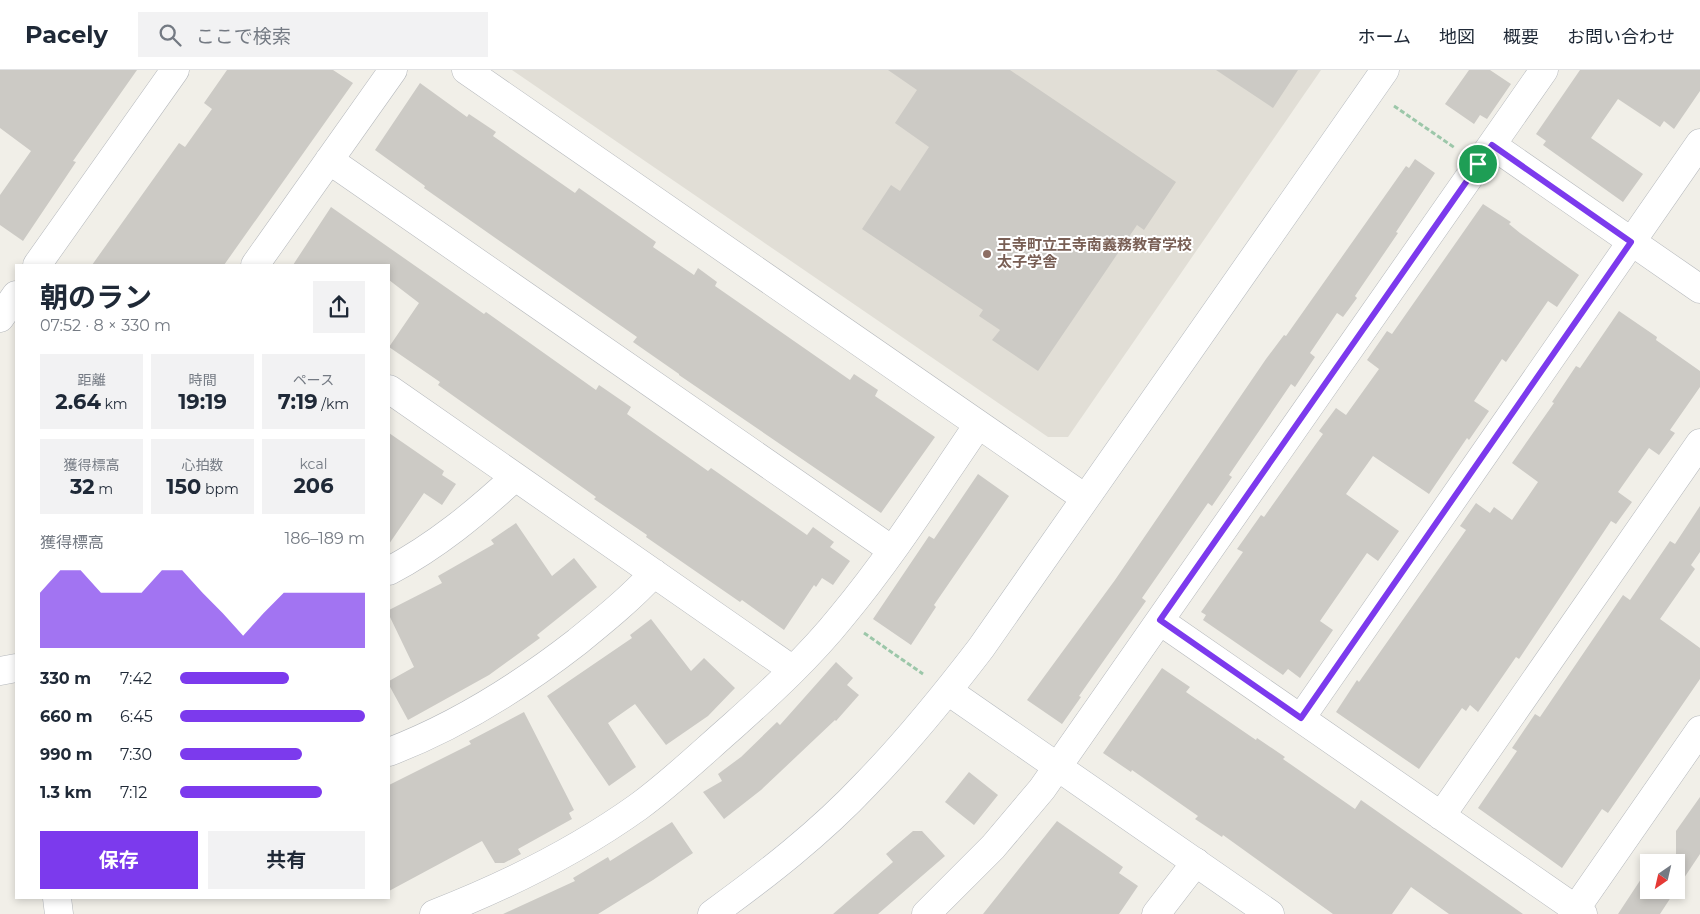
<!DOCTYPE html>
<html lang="ja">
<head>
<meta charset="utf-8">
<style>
  body { margin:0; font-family:Montserrat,"Noto Sans JP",sans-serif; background:#f2f2f3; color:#1f2937; height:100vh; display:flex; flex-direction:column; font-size:19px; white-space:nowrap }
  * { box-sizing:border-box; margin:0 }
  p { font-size:16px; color:#747a83 }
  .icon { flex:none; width:28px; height:28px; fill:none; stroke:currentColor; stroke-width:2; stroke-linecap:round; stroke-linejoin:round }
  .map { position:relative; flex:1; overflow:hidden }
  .drawer { position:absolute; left:15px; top:194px; width:375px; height:635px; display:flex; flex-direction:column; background:#fff; border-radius:0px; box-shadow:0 2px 8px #0003 }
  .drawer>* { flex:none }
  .needle { width:32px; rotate:214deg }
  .controls { position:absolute; left:1640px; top:784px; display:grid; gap:10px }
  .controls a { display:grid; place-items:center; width:45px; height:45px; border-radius:0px; background:#fff; box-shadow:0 2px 8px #0003; font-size:25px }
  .pin { position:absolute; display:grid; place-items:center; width:42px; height:42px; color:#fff; margin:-21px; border:2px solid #fff; border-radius:50%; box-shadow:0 1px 5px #0007 }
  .round { display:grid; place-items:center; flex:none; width:52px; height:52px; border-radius:0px; background:#f2f2f3 }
  .summary { display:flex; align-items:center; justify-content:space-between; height:85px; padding:0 25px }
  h1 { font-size:28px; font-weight:700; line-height:38px }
  .stats { display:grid; grid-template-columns:repeat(3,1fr); gap:8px; height:85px; padding:5px 25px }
  .stats div { display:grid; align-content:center; border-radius:0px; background:#f2f2f3; text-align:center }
  .stats b { font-size:21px; font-weight:700 }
  .stats small { font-size:14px; font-weight:400 }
  .stats p { font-size:14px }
  .chart { height:140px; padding:10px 25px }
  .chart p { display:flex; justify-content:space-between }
  .chart svg { width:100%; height:90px; margin-top:5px; fill:#7c3aed; opacity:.7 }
  .primary-button { display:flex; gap:10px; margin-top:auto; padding:10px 25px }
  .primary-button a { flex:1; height:58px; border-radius:0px; background:#7c3aed; color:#fff; font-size:20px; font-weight:700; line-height:58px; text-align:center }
  .primary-button a+a { background:#f2f2f3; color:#1f2937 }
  ul { padding:0 25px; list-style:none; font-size:16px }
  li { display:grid; grid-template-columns:80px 60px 1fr; align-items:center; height:38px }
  li i { height:12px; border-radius:6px; background:#7c3aed }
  header { display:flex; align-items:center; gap:30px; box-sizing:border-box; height:70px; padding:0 25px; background:#fff; border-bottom:1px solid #e0e1e3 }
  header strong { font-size:24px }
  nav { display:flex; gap:28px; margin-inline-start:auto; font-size:18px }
  .search { width:350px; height:45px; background:#f2f2f3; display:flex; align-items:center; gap:12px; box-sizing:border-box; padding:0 18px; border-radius:0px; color:#747a83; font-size:19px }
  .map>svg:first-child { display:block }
</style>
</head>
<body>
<header>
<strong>Pacely</strong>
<div class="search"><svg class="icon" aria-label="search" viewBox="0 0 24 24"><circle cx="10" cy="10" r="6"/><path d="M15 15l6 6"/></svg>ここで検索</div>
<nav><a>ホーム</a><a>地図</a><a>概要</a><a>お問い合わせ</a></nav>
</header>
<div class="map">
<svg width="1700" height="844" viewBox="0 0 1700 844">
  <rect width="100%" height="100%" fill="#f1efe8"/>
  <path fill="#e1ded6" d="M512 0H1321L1068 367H1048Z"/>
  <path fill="#cccac5" d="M0 0H137L73 91 76 92 23 171 0 155V125L31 81 0 58Z
    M227 0H333L353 13 224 195H92L179 73 185 77 212 39 204 33Z
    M888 0H1010L1176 112 1144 160 1137 155 1038 301 992 270 1000 260 979 246 983 240 862 159 891 115 900 121 929 77 895 53 917 20Z
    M1216 0H1298L1273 38Z
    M1469 0H1490L1511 14 1487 49 1480 45 1474 54 1445 34Z
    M1580 0H1700V21L1674 59 1664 51 1660 57 1618 29 1591 68 1643 104 1623 132 1543 75 1546 71 1536 64Z
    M420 13 467 47 469 44 496 62 493 66 575 123 579 118 656 172 653 177 694 205 698 198 717 212 715 216 850 310 854 304 878 320 875 326 935 367 881 443 679 305V304L633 272 637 267 424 118 425 116 375 80Z
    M1415 89 1435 103 1396 162 1398 163 1355 226 1357 228 1343 247 1337 243 1310 283 1315 287 1295 317 1291 314 1229 405 1232 407 1212 436 1208 433 1142 528 1146 531 1107 586 1079 626 1081 627 1062 654 1027 630 1115 510 1266 289 1284 265 1286 266 1406 96 1409 98Z
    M1483 134 1511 152 1509 154 1520 163 1579 205 1557 237 1548 231 1506 292 1502 289 1474 331 1489 341 1469 370 1467 368 1429 424 1373 386 1346 424 1399 461 1378 491 1367 483 1320 551 1333 560 1300 608 1288 599 1283 605 1203 550 1206 545 1201 542 1243 482 1237 479 1261 445 1264 447 1323 364 1319 361 1336 338 1346 345 1379 299 1367 290 1387 261 1392 264Z
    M331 137 484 244 486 242 596 320 599 315 631 337 627 344 708 401 711 398 807 465 813 457 834 472 830 477 850 491 833 515 822 508 816 517 814 515 784 560 742 530 740 532 646 467 647 465 594 429 596 427 438 315 440 312 389 277 419 233 389 210V195H293Z
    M1619 241 1657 267 1656 270 1700 301V317L1670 360 1675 363 1659 385 1649 378 1618 422 1632 432 1616 454 1611 451 1519 589 1516 587 1478 642 1470 635 1466 641 1462 638 1419 699 1336 642 1357 610 1359 612 1466 460 1460 456 1476 433 1490 443 1494 437 1512 450 1538 412 1512 393 1554 333 1552 332 1576 296 1580 298Z
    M389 363 444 401 442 405 456 414 442 435 424 423 389 474Z
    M978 404 1009 426 934 535 936 537 911 575 873 549 929 466 934 469Z
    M1700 436V482L1691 495 1695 499 1660 549 1700 578V609L1608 743 1602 739 1562 798 1478 738 1517 681 1512 678 1535 644 1540 647 1623 525 1630 530 1670 471 1675 474Z
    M516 453 552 506 574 488 597 517 537 565 540 568 489 605 408 650 389 615V611L414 597 389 545V540L442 513 438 506 494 474 491 470Z
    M651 549 691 601 704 588 735 618 708 646 666 675 635 634 608 653 636 697 609 716 547 626 632 568 630 565Z
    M836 592 853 608 847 615 859 625 836 651 835 650 761 720 724 749 703 722 722 711 718 704 741 687 777 652 780 655Z
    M1162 598 1190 617 1186 622 1256 670 1257 668 1285 687 1283 689 1355 739 1361 730 1523 844H1449L1411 817 1392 844H1333L1223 765 1222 767 1195 749 1198 746 1132 700 1131 702 1103 683Z
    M524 642 574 740 569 743 572 749 518 779 521 784 504 793H495L482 771 389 821V715L471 674 469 671Z
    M969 702 998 725 974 755 945 732Z
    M1700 727V784L1676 820V761Z
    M1057 751 1123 797 1119 803 1138 816 1119 844H983Z
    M672 752 693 783 653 810 598 844H503L575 811 573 808 608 787 610 791Z
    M913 761H922L945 786 878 844H833L893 792 886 784Z
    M1645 803 1649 805V820H1673L1675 821 1660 844H1618Z"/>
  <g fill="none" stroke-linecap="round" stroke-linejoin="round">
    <defs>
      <path id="street" d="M466 0 1085 428
        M1492 75 1700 219
        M329 90 892 480
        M37 195 175 0
        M255 195 393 0
        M0 248 16 225
        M389 319 793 600
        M389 501C436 476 476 443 515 407
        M1160 551 1583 844
        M0 601 16 598
        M1301 648 1700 73
        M389 682C457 656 519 617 577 572 604 550 630 529 654 503
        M1441 746 1700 373
        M57 828 59 844
        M434 844C506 816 575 782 638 737 671 713 702 683 733 656 771 622 810 586 842 546 892 486 934 419 978 355
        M926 844 993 777 1042 719 1544 0
        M1156 844 1196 792
        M1572 844 1700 660"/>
      <path id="secondary" d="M948 621 1270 844
        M712 844C766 805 820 763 866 714 908 671 945 625 981 578L1385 0"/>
    </defs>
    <use href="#street" stroke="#b5b8bc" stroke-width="29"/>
    <use href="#secondary" stroke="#b6babf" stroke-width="29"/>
    <path stroke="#9cc7a9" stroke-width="3" stroke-dasharray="5 2.5" stroke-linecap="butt" d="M1394 36 1455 78
      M864 563 923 604"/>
    <use href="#street" stroke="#fff" stroke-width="28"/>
    <use href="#secondary" stroke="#fff" stroke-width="28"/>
  </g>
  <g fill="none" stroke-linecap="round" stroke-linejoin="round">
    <defs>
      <path id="route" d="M1492 75 1631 172 1301 648 1160 550Z"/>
    </defs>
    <use href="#route" stroke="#fff" stroke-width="10"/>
    <use href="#route" stroke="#7c3aed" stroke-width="6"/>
  </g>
  <circle fill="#8d6e63" stroke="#fff" stroke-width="2" cx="987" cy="184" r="5"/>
  <g text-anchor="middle" stroke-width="4" stroke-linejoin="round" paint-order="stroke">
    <g font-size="15" font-weight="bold" fill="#785e54" stroke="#fff" text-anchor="start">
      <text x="997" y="180">王寺町立王寺南義務教育学校<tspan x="997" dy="17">太子学舎</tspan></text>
    </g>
  </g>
</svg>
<div class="controls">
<a><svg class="needle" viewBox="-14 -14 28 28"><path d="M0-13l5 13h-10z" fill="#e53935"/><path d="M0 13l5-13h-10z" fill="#747a83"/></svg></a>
</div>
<div class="pin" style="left:1478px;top:94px;background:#1e9e55"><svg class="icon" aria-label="arrive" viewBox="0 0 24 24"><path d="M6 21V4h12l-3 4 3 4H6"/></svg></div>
<section class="drawer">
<div class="summary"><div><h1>朝のラン</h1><p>07:52 · 8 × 330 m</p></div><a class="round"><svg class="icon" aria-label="share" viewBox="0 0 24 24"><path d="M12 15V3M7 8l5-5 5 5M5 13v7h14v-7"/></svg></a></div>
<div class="stats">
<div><p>距離</p><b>2.64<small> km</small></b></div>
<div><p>時間</p><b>19:19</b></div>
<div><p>ペース</p><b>7:19<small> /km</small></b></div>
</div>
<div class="stats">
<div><p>獲得標高</p><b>32<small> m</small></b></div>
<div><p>心拍数</p><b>150<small> bpm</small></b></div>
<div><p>kcal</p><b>206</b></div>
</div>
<div class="chart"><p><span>獲得標高</span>186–189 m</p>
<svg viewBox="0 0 160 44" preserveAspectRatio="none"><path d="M0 44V17L10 6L20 6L30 17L40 17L50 17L60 6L70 6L80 17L90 27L100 38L110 27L120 17L130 17L140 17L150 17L160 17V44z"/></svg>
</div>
<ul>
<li><b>330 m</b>7:42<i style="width:59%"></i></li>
<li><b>660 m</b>6:45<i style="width:100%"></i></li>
<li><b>990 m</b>7:30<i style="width:66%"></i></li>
<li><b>1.3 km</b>7:12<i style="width:77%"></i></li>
</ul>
<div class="primary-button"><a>保存</a><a>共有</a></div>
</section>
</div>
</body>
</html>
